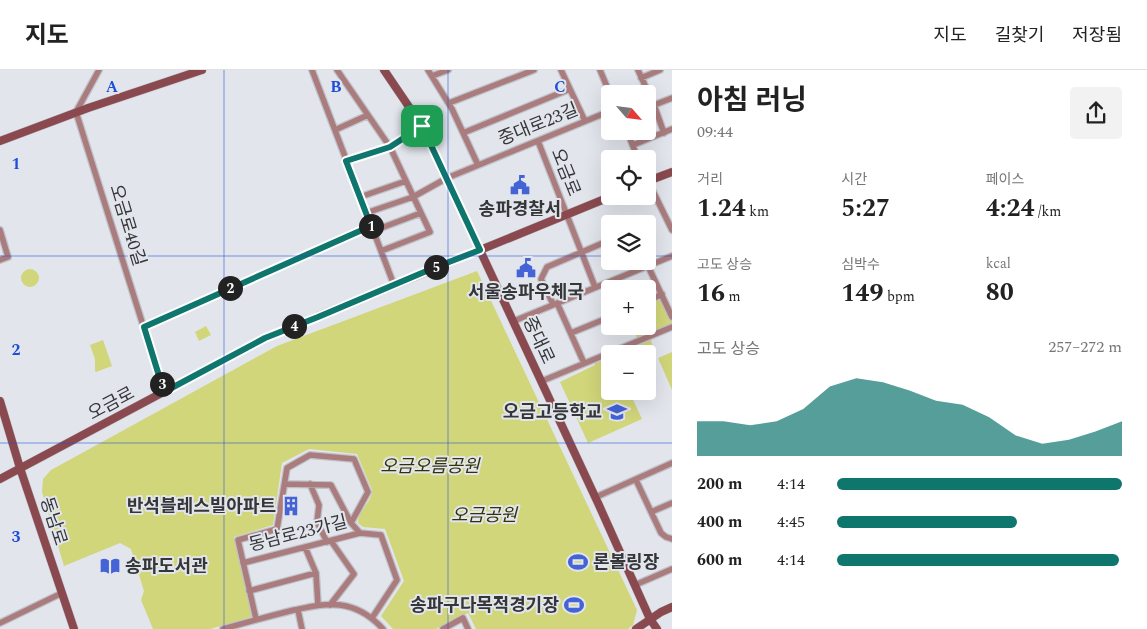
<!DOCTYPE html>
<html lang="ko">
<head>
<meta charset="utf-8">
<style>
  body { margin:0; font-family:Spectral,"Noto Sans KR",serif; background:#f2f2f2; color:#222; height:100vh; display:flex; flex-direction:column; font-size:19px; white-space:nowrap }
  * { box-sizing:border-box; margin:0 }
  p { font-size:16px; color:#767676 }
  .icon { flex:none; width:28px; height:28px; fill:none; stroke:currentColor; stroke-width:2; stroke-linecap:round; stroke-linejoin:round }
  .map { position:relative; flex:1; overflow:hidden }
  .panel { display:flex; flex-direction:column; background:#fff; width:475px }
  .panel>* { flex:none }
  .needle { width:32px; rotate:118deg }
  .tools { position:absolute; left:601px; top:15px; display:grid; gap:10px }
  .tools a { display:grid; place-items:center; width:55px; height:55px; border-radius:5px; background:#fff; box-shadow:0 5px 20px #0002; font-size:25px }
  .pin { position:absolute; display:grid; place-items:center; width:42px; height:42px; color:#fff; margin:-21px; border-radius:10px; box-shadow:0 2px 8px #0006 }
  .km { position:absolute; width:25px; height:25px; margin:-12px; border-radius:50%; background:#222; color:#fff; font-size:14px; line-height:25px; text-align:center }
  .round { display:grid; place-items:center; flex:none; width:52px; height:52px; border-radius:5px; background:#f2f2f2 }
  .head { display:flex; align-items:center; justify-content:space-between; height:85px; padding:0 25px }
  h1 { font-size:28px; font-weight:700; line-height:38px }
  .figures { display:grid; grid-template-columns:repeat(3,1fr); gap:8px; height:85px; padding:5px 25px }
  .figures div { display:grid; align-content:center }
  .figures b { font-size:25px; font-weight:700 }
  .figures small { font-size:14px; font-weight:400 }
  .figures p { font-size:14px }
  .chart { height:140px; padding:10px 25px }
  .chart p { display:flex; justify-content:space-between }
  .chart svg { width:100%; height:90px; margin-top:5px; fill:#0f766e; opacity:.7 }
  ul { padding:0 25px; list-style:none; font-size:16px }
  li { display:grid; grid-template-columns:80px 60px 1fr; align-items:center; height:38px }
  li i { height:12px; border-radius:6px; background:#0f766e }
  header { display:flex; align-items:center; gap:30px; box-sizing:border-box; height:70px; padding:0 25px; background:#fff; border-bottom:1px solid #e0e0e0 }
  header strong { font-size:24px }
  nav { display:flex; gap:28px; margin-inline-start:auto; font-size:18px }
  main { display:flex; flex:1; min-height:0 }
  .map>svg:first-child { display:block }
</style>
</head>
<body>
<header>
<strong>지도</strong>
<nav><a>지도</a><a>길찾기</a><a>저장됨</a></nav>
</header>
<main>
<div class="map">
<svg width="672" height="559" viewBox="0 0 672 559">
  <rect width="100%" height="100%" fill="#e2e5ec"/>
  <path fill="#d1d67a" d="M21 208a9 9 0 1 1 18 0a9 9 0 1 1-18 0Z
    M477 201 637 540 633 555 628 559H476L468 543 436 559H393L381 546 404 511 385 459 363 457 358 453C358 440 372 433 372 420L357 384 309 379 282 393 273 455 234 467 252 547 210 559H153L141 530 144 521 131 479 120 473 64 496 42 422 43 409 51 400 277 276Z
    M661 226 672 251V255L638 270 632 256H648V232Z
    M206 256 211 265 199 271 195 262Z
    M103 270 112 296 96 302 95 301V289L90 275Z
    M651 270 653 277 640 282 637 276Z
    M672 282V320L658 288Z
    M610 289V321H629L642 349 588 373 560 312 595 295V293Z"/>
  <g fill="none" stroke-linecap="round" stroke-linejoin="round">
    <defs>
      <path id="street" d="M99 0 76 42 164 322
        M312 0 394 215
        M337 0 390 77 430 162 381 181
        M428 0 452 39 478 95
        M561 0 585 51
        M600 0 610 24
        M638 0 654 35 664 63
        M432 6 448 0
        M641 8 660 0
        M449 33 534 0
        M654 35 672 28
        M335 60 368 45
        M627 61 638 89
        M463 63 570 19
        M538 71 595 217
        M633 75 672 59
        M347 91 390 77 422 56
        M648 111 672 160
        M360 127 406 111
        M366 143 413 127 447 108 610 41
        M0 160 8 187 0 190
        M373 161 421 143
        M635 191 639 199
        M648 196 672 247
        M648 231 662 224
        M557 233 584 293
        M553 234 541 209 547 197 610 170
        M514 251 672 186
        M144 257 371 156
        M571 263 610 247
        M542 311 672 257
        M636 410 661 463 666 467 672 469
        M285 414 331 415 351 453
        M310 414 319 435 317 452 327 472
        M596 427 672 393
        M651 442 672 433
        M305 477 316 503 318 535
        M243 493 360 463
        M635 515 672 499
        M249 521 316 503
        M330 535 354 504 331 471
        M298 540 302 559
        M256 549 238 470 277 459 287 398 310 385 354 389 368 422 351 453 360 463 381 465 397 510 372 548
        M0 553 62 523
        M223 559C247 552 270 546 294 540 309 537 325 533 340 535 357 537 372 547 383 559
        M443 559 463 548 468 559"/>
      <path id="secondary" d="M384 0 422 56 598 433 650 549 657 559
        M0 71 88 38 202 0
        M648 111 672 102
        M0 331 20 398 74 559
        M0 409 265 268 612 126
        M636 559 661 542 672 537"/>
    </defs>
    <use href="#street" stroke="#bfc2c8" stroke-width="8"/>
    <use href="#secondary" stroke="#bfc2c8" stroke-width="9"/>
    <use href="#street" stroke="#aa7c7e" stroke-width="5.5"/>
    <use href="#secondary" stroke="#89494f" stroke-width="8"/>
  </g>
  <g fill="none" stroke-linecap="round" stroke-linejoin="round">
    <defs>
      <path id="route" d="M422 56 480 180 436 197 318 247 265 268 164 322 144 257 371 156 346 91 390 77Z"/>
    </defs>
    <use href="#route" stroke="#fff" stroke-width="10"/>
    <use href="#route" stroke="#0f766e" stroke-width="6"/>
  </g>
  <path fill="none" stroke="#1d4ed8" stroke-width="1" stroke-opacity="0.55" d="M224 0V559M448 0V559M0 186H610M648 186H672M0 373H672"/>
  <defs>
    <symbol id="civic-bare" viewBox="-9 -9 18 18"><path d="M-.6-6.5H3V-4.5H.6V-3L4-1V1h2V6H-6V1h2V-1L-.6-3ZM-1.2 2.5V6h2.4V2.5Z" fill="#4363d6" stroke="#e2e5ec" stroke-width="2.5" paint-order="stroke"/></symbol>
    <symbol id="school-bare" viewBox="-9 -9 18 18"><path d="M0-5L7-2L0 1L-7-2ZM-4 1L0 2.5L4 1V4Q0 6-4 4Z" fill="#4363d6" stroke="#e2e5ec" stroke-width="2.5" paint-order="stroke"/></symbol>
    <symbol id="building-bare" viewBox="-9 -9 18 18"><path d="M-4-6H4V6H1V3H-1V6H-4ZM-2.5-4.3h1.7v1.8h-1.7ZM.8-4.3h1.7v1.8H.8ZM-2.5-1h1.7V.8h-1.7ZM.8-1h1.7V.8H.8Z" fill="#4363d6" stroke="#e2e5ec" stroke-width="2.5" paint-order="stroke"/></symbol>
    <symbol id="stadium-bare" viewBox="-9 -9 18 18"><path d="M0-5a6.5 5 0 1 0 0 10a6.5 5 0 1 0 0-10ZM-3.5-1.8h7v3.6h-7Z" fill="#4363d6" stroke="#e2e5ec" stroke-width="2.5" paint-order="stroke"/></symbol>
    <symbol id="library-bare" viewBox="-9 -9 18 18"><path d="M-6-4Q-3-5.5-.7-3.5V5Q-3 3-6 4ZM6-4Q3-5.5 .7-3.5V5Q3 3 6 4Z" fill="#4363d6" stroke="#e2e5ec" stroke-width="2.5" paint-order="stroke"/></symbol>
  </defs>
  <g fill-rule="evenodd">
    <use href="#civic-bare" x="506" y="101" width="28" height="28"/>
    <use href="#civic-bare" x="512" y="184" width="28" height="28"/>
    <use href="#school-bare" x="603" y="328" width="28" height="28"/>
    <use href="#building-bare" x="277" y="422" width="28" height="28"/>
    <use href="#stadium-bare" x="564" y="478" width="28" height="28"/>
    <use href="#library-bare" x="96" y="482" width="28" height="28"/>
    <use href="#stadium-bare" x="560" y="521" width="28" height="28"/>
  </g>
  <g text-anchor="middle" stroke-width="4" stroke-linejoin="round" paint-order="stroke">
    <g font-size="18" fill="#343638" stroke="#e2e5ec">
      <text transform="translate(538 54) rotate(-22)" y="6">중대로23길</text>
      <text transform="translate(566 102) rotate(68)" y="6">오금로</text>
      <text transform="translate(128 155) rotate(73)" y="6">오금로40길</text>
      <text transform="translate(539 270) rotate(65)" y="6">중대로</text>
      <text transform="translate(111 333) rotate(-28)" y="6">오금로</text>
      <text transform="translate(54 451) rotate(72)" y="6">동남로</text>
      <text transform="translate(298 463) rotate(-14)" y="6">동남로23가길</text>
    </g>
    <g font-size="18" font-weight="bold" fill="#343638" stroke="#e2e5ec" text-anchor="end">
      <text x="520" y="145" text-anchor="middle">송파경찰서</text>
      <text x="526" y="228" text-anchor="middle">서울송파우체국</text>
      <text x="602" y="348">오금고등학교</text>
      <text x="276" y="442">반석블레스빌아파트</text>
      <text x="593" y="498" text-anchor="start">론볼링장</text>
      <text x="125" y="502" text-anchor="start">송파도서관</text>
      <text x="559" y="541">송파구다목적경기장</text>
    </g>
    <g font-size="18" font-style="italic" fill="#313205" stroke="#e2e5ec">
      <text x="430" y="402">오금오름공원</text>
      <text x="484" y="451">오금공원</text>
    </g>
  </g>
  <g font-size="16" text-anchor="middle" font-weight="bold" fill="#1d4ed8" stroke="#e2e5ec" stroke-width="4" stroke-linejoin="round" paint-order="stroke">
    <text x="112" y="22">A</text>
    <text x="336" y="22">B</text>
    <text x="560" y="22">C</text>
    <text x="16" y="99">1</text>
    <text x="16" y="285">2</text>
    <text x="16" y="472">3</text>
  </g>
</svg>
<div class="tools">
<a><svg class="needle" viewBox="-14 -14 28 28"><path d="M0-13l5 13h-10z" fill="#e53935"/><path d="M0 13l5-13h-10z" fill="#767676"/></svg></a>
<a><svg class="icon" aria-label="locate" viewBox="0 0 24 24"><circle cx="12" cy="12" r="6"/><path d="M12 2v4M12 18v4M2 12h4M18 12h4"/></svg></a>
<a><svg class="icon" aria-label="layers" viewBox="0 0 24 24"><path d="M12 4l9 5-9 5-9-5zM3 14l9 5 9-5"/></svg></a>
<a>+</a>
<a>−</a>
</div>
<div class="pin" style="left:422px;top:56px;background:#1e9e55"><svg class="icon" aria-label="arrive" viewBox="0 0 24 24"><path d="M6 21V4h12l-3 4 3 4H6"/></svg></div>
<b class="km" style="left:371px;top:156px">1</b>
<b class="km" style="left:230px;top:218px">2</b>
<b class="km" style="left:162px;top:314px">3</b>
<b class="km" style="left:294px;top:256px">4</b>
<b class="km" style="left:436px;top:197px">5</b>
</div>
<section class="panel">
<div class="head"><div><h1>아침 러닝</h1><p>09:44</p></div><a class="round"><svg class="icon" aria-label="share" viewBox="0 0 24 24"><path d="M12 15V3M7 8l5-5 5 5M5 13v7h14v-7"/></svg></a></div>
<div class="figures">
<div><p>거리</p><b>1.24<small> km</small></b></div>
<div><p>시간</p><b>5:27</b></div>
<div><p>페이스</p><b>4:24<small> /km</small></b></div>
</div>
<div class="figures">
<div><p>고도 상승</p><b>16<small> m</small></b></div>
<div><p>심박수</p><b>149<small> bpm</small></b></div>
<div><p>kcal</p><b>80</b></div>
</div>
<div class="chart"><p><span>고도 상승</span>257–272 m</p>
<svg viewBox="0 0 160 44" preserveAspectRatio="none"><path d="M0 44V27L10 27L20 29L30 27L40 21L50 10L60 6L70 8L80 12L90 17L100 19L110 25L120 34L130 38L140 36L150 32L160 27V44z"/></svg>
</div>
<ul>
<li><b>200 m</b>4:14<i style="width:100%"></i></li>
<li><b>400 m</b>4:45<i style="width:63%"></i></li>
<li><b>600 m</b>4:14<i style="width:99%"></i></li>
</ul>
</section>
</main>
</body>
</html>
